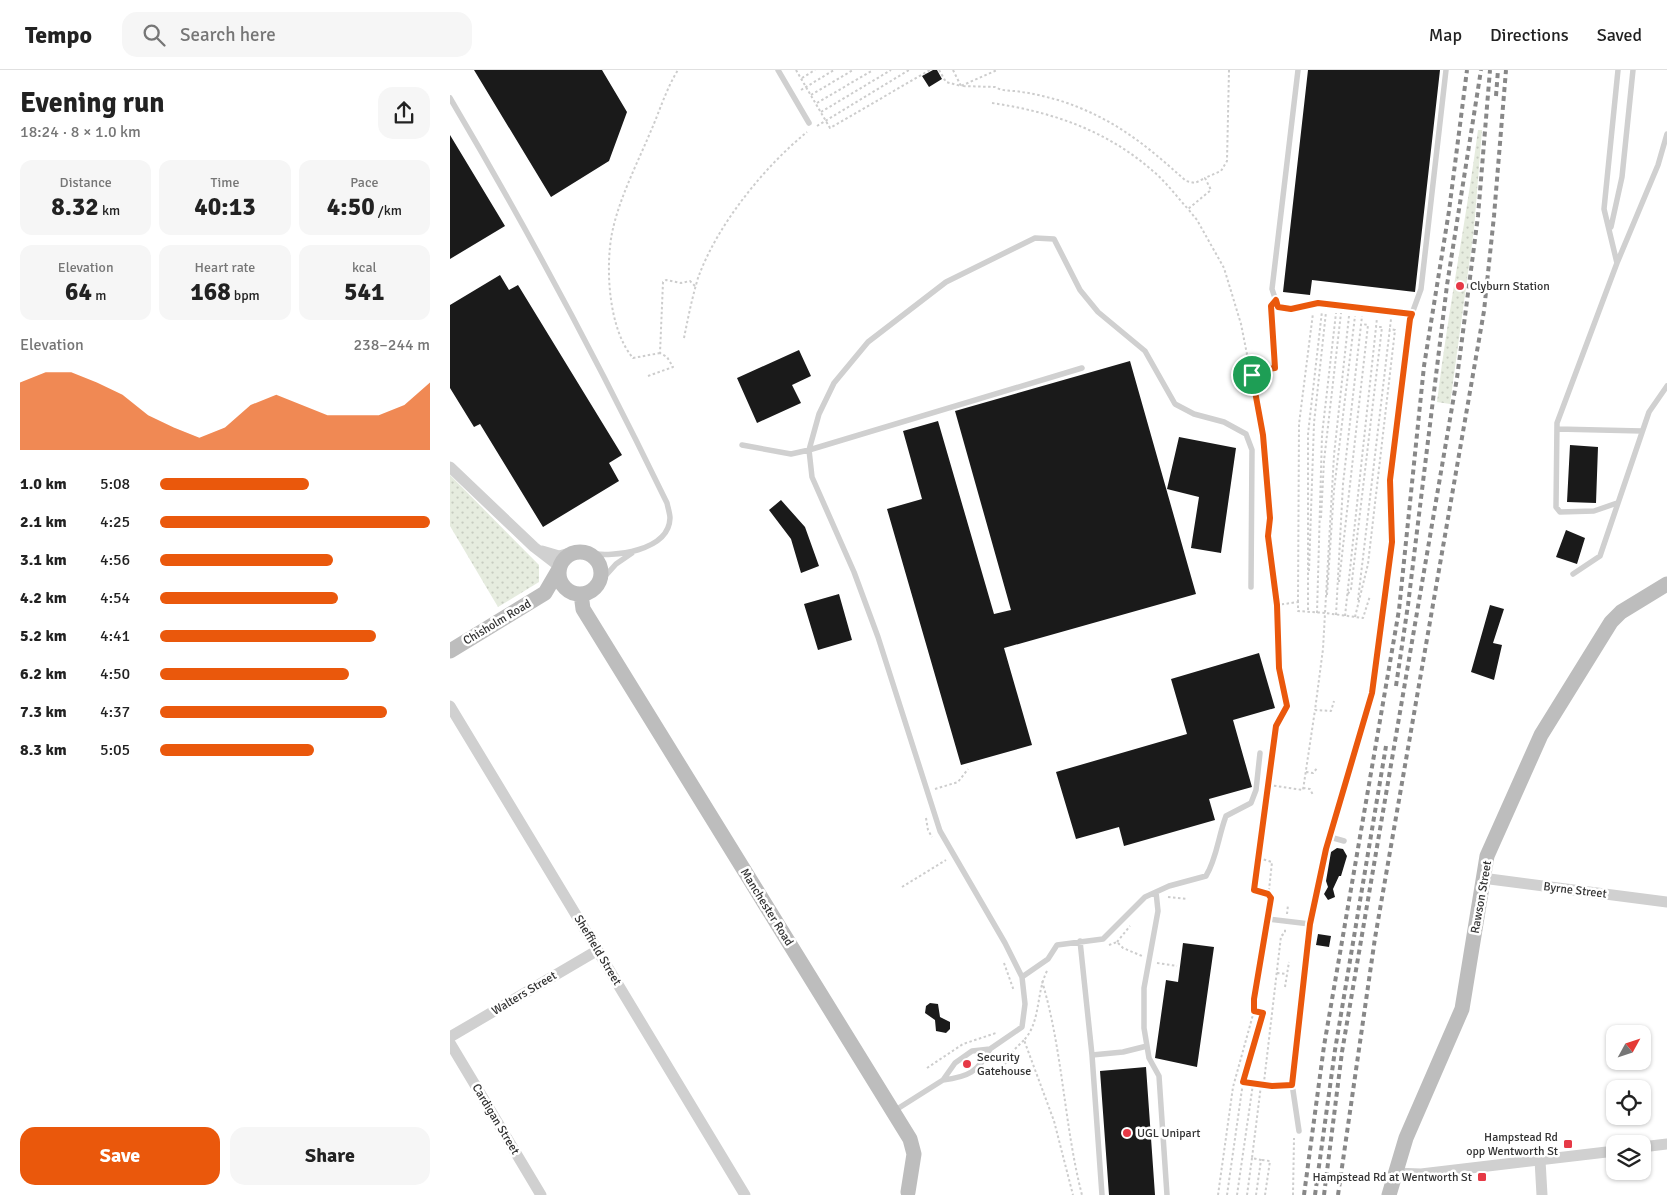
<!DOCTYPE html>
<html lang="en">
<head>
<meta charset="utf-8">
<style>
  body { margin:0; font-family:Signika,sans-serif; background:#f6f6f6; color:#222; height:100vh; display:flex; flex-direction:column; font-size:19px; white-space:nowrap }
  * { box-sizing:border-box; margin:0 }
  p { font-size:16px; color:#767676 }
  .icon { flex:none; width:28px; height:28px; fill:none; stroke:currentColor; stroke-width:2; stroke-linecap:round; stroke-linejoin:round }
  .map { position:relative; flex:1; overflow:hidden }
  .details { display:flex; flex-direction:column; background:#fff; width:450px }
  .details>* { flex:none }
  .needle { width:32px; rotate:50deg }
  .tools { position:absolute; left:1156px; top:955px; display:grid; gap:10px }
  .tools a { display:grid; place-items:center; width:45px; height:45px; border-radius:10px; background:#fff; box-shadow:0 1px 4px #0004; font-size:25px }
  .pin { position:absolute; display:grid; place-items:center; width:42px; height:42px; color:#fff; margin:-21px; border:2px solid #fff; border-radius:50%; box-shadow:0 1px 5px #0007 }
  .round { display:grid; place-items:center; flex:none; width:52px; height:52px; border-radius:15px; background:#f6f6f6 }
  .head { display:flex; align-items:center; justify-content:space-between; height:85px; padding:0 20px }
  h1 { font-size:28px; font-weight:700; line-height:38px }
  .stats { display:grid; grid-template-columns:repeat(3,1fr); gap:8px; height:85px; padding:5px 20px }
  .stats div { display:grid; align-content:center; border-radius:12px; background:#f6f6f6; text-align:center }
  .stats b { font-size:25px; font-weight:700 }
  .stats small { font-size:14px; font-weight:400 }
  .stats p { font-size:14px }
  .chart { height:140px; padding:10px 20px }
  .chart p { display:flex; justify-content:space-between }
  .chart svg { width:100%; height:90px; margin-top:5px; fill:#ea580c; opacity:.7 }
  .primary-button { display:flex; gap:10px; margin-top:auto; padding:10px 20px }
  .primary-button a { flex:1; height:58px; border-radius:15px; background:#ea580c; color:#fff; font-size:20px; font-weight:700; line-height:58px; text-align:center }
  .primary-button a+a { background:#f6f6f6; color:#222 }
  ul { padding:0 20px; list-style:none; font-size:16px }
  li { display:grid; grid-template-columns:80px 60px 1fr; align-items:center; height:38px }
  li i { height:12px; border-radius:6px; background:#ea580c }
  header { display:flex; align-items:center; gap:30px; box-sizing:border-box; height:70px; padding:0 25px; background:#fff; border-bottom:1px solid #e0e0e0 }
  header strong { font-size:24px }
  nav { display:flex; gap:28px; margin-inline-start:auto; font-size:18px }
  .search { width:350px; height:45px; background:#f6f6f6; display:flex; align-items:center; gap:12px; box-sizing:border-box; padding:0 18px; border-radius:15px; color:#767676; font-size:19px }
  main { display:flex; flex:1; min-height:0 }
  .map>svg:first-child { display:block }
</style>
</head>
<body>
<header>
<strong>Tempo</strong>
<div class="search"><svg class="icon" aria-label="search" viewBox="0 0 24 24"><circle cx="10" cy="10" r="6"/><path d="M15 15l6 6"/></svg>Search here</div>
<nav><a>Map</a><a>Directions</a><a>Saved</a></nav>
</header>
<main>
<section class="details">
<div class="head"><div><h1>Evening run</h1><p>18:24 · 8 × 1.0 km</p></div><a class="round"><svg class="icon" aria-label="share" viewBox="0 0 24 24"><path d="M12 15V3M7 8l5-5 5 5M5 13v7h14v-7"/></svg></a></div>
<div class="stats">
<div><p>Distance</p><b>8.32<small> km</small></b></div>
<div><p>Time</p><b>40:13</b></div>
<div><p>Pace</p><b>4:50<small> /km</small></b></div>
</div>
<div class="stats">
<div><p>Elevation</p><b>64<small> m</small></b></div>
<div><p>Heart rate</p><b>168<small> bpm</small></b></div>
<div><p>kcal</p><b>541</b></div>
</div>
<div class="chart"><p><span>Elevation</span>238–244 m</p>
<svg viewBox="0 0 160 44" preserveAspectRatio="none"><path d="M0 44V11L10 6L20 6L30 11L40 17L50 27L60 33L70 38L80 33L90 22L100 17L110 22L120 27L130 27L140 27L150 22L160 11V44z"/></svg>
</div>
<ul>
<li><b>1.0 km</b>5:08<i style="width:55%"></i></li>
<li><b>2.1 km</b>4:25<i style="width:100%"></i></li>
<li><b>3.1 km</b>4:56<i style="width:64%"></i></li>
<li><b>4.2 km</b>4:54<i style="width:66%"></i></li>
<li><b>5.2 km</b>4:41<i style="width:80%"></i></li>
<li><b>6.2 km</b>4:50<i style="width:70%"></i></li>
<li><b>7.3 km</b>4:37<i style="width:84%"></i></li>
<li><b>8.3 km</b>5:05<i style="width:57%"></i></li>
</ul>
<div class="primary-button"><a>Save</a><a>Share</a></div>
</section>
<div class="map">
<svg width="1217" height="1125" viewBox="0 0 1217 1125">
  <defs>
    <pattern id="grass-dots" width="8" height="8" patternUnits="userSpaceOnUse" patternTransform="scale(1.25)"><rect width="8" height="8" fill="#e6ecdf"/><path d="M2 2h.1M6 6h.1" fill="none" stroke="#c6cbc0" stroke-width="1.8" stroke-linecap="round"/></pattern>
  </defs>
  <rect width="100%" height="100%" fill="#fff"/>
  <path fill="url(#grass-dots)" d="M1028 60H1032L1024 159 1000 334 987 332C998 241 1016 151 1028 60Z
    M0 405 89 495V512L48 537 0 456Z"/>
  <path fill="#1a1a1a" d="M24 0H152L177 42 159 91 101 127Z
    M483 0H487L492 9 479 17 472 6Z
    M858 0H990L965 222 862 210 860 225 833 222Z
    M0 65 55 156 0 189Z
    M50 205 59 220 68 215 172 385 159 393 169 411 93 457 30 354 24 357 0 318V235Z
    M349 280 361 306 342 315 351 333 307 353 287 308Z
    M680 291 746 524 554 578 582 675 511 695 437 439 472 429 453 361 488 351 544 544 561 540 505 341Z
    M729 367 786 378 771 483 741 478 749 427 717 419Z
    M1120 375 1148 377 1146 433 1117 432Z
    M331 430 355 457 369 496 351 503 341 469 319 440Z
    M1116 460 1135 468 1127 494 1106 487Z
    M389 524 402 570 368 580 354 534Z
    M1040 535 1054 539 1043 573 1052 575 1044 610 1021 602Z
    M809 583 825 638 783 650 802 717 759 729 765 750 674 776 669 757 626 769 606 702 737 664 721 609Z
    M887 778 893 779 897 786 891 806H889L883 819 885 827 878 830 874 824 878 817 876 811 881 782Z
    M868 864 881 866 879 877 866 875Z
    M733 873 764 877 747 997 705 988 716 910 728 912Z
    M480 933 488 934 490 947 500 952V959L496 963 486 961 485 950 475 943 476 936Z
    M696 997 705 1125H659L650 1001Z"/>
  <g fill="none" stroke-linecap="round" stroke-linejoin="round">
    <path stroke="#cdcdcd" stroke-width="2" stroke-dasharray="2.5 2.5" stroke-linecap="butt" d="M346 0 380 58 480 0
      M489 0 496 12 511 16 547 0
      M503 0 511 16 545 17C553 22 563 20 571 22 583 23 596 27 608 30 662 47 695 74 736 111L745 113 755 108
      M779 0 777 91 771 101 755 108 761 120 738 139 747 150 774 198 791 254 813 365 820 448 818 466 827 535 848 532V541L875 543 873 579 865 640
      M352 8 365 0
      M351 20 384 0
      M361 25 403 0
      M367 33 423 0
      M542 33C603 42 658 61 704 102 717 113 727 127 738 139
      M371 42 441 0
      M367 56 459 0
      M899 246 884 385 875 543 913 548 920 526
      M234 268C238 248 242 228 248 208 267 155 314 97 357 62
      M210 283 183 288C159 260 155 200 162 163 169 129 186 96 200 63 209 43 216 19 228 0
      M802 305 811 300 825 298 822 244
      M198 306 223 297 217 287 210 283 213 212 216 210 231 213 240 211 246 217
      M871 448 874 391 891 243
      M859 501 864 353 876 242
      M889 512 918 255 912 254
      M898 524 901 519 932 257H926
      M877 525 884 420 905 246
      M908 530 941 249
      M848 532 849 354 863 243
      M858 540V364L872 241
      M867 543 872 365 886 243
      M886 545 893 414 912 246
      M895 546 927 248
      M905 547 918 494 945 260 939 259
      M856 702 863 703 868 697
      M819 715 853 720 865 640 881 641 884 631
      M853 718 860 719 863 725
      M485 719 508 712 518 699
      M476 748 478 760 482 767
      M809 788 822 792 819 820
      M452 817 496 790
      M813 823 804 820 826 656 837 636 829 598 827 535
      M718 827 737 829
      M837 844 838 835
      M667 872 680 856
      M659 875 667 872 673 878 692 886
      M554 893 564 921
      M707 893 727 896
      M597 901C586 922 591 952 574 970L604 1051 623 1125
      M827 903 837 904
      M592 911C613 981 614 1055 632 1125
      M835 917 839 892
      M806 918 804 941 813 943 793 1012 834 1015
      M550 983 556 994 564 980 574 970
      M477 998 513 974 546 963
      M812 1090 820 1091 815 1125
      M768 1125 783 1017 804 941
      M777 1125 793 1012
      M787 1125 803 1014
      M797 1125 802 1088
      M806 1125 811 1090 802 1088 811 1015 814 1012 831 866 835 863V858
      M843 1125 844 1068"/>
    <path stroke="#d0d0d0" stroke-width="5.5" d="M328 0 359 53
      M848 0 822 219 828 237 841 239 868 233 962 244
      M0 28C78 160 150 295 217 433 218 438 220 444 220 448 219 481 163 488 139 483
      M1161 157 1172 107 1183 0
      M1167 193 1154 139 1168 0
      M1107 359 1192 361
      M292 375 341 384 359 380 632 298
      M1167 433 1144 441 1110 442 1106 437 1107 353 1167 193 1208 95 1217 64
      M1123 504 1150 486 1199 342 1217 316
      M149 513 166 494 182 483
      M880 767 894 771
      M706 822 708 841 694 918V958L699 988 709 1006 717 1125
      M818 849 860 854
      M630 871 642 985
      M572 907 598 889 607 875 653 869 695 827 719 816 756 806C767 788 768 767 776 746L801 733 806 720 810 683
      M807 909 821 828
      M493 1010C518 1007 528 1002 540 979
      M444 1041 493 1010 505 993 522 981 540 979 572 957 575 934 572 907 555 873 490 761 428 567 404 502 362 407 359 380 369 344 384 313 418 272 496 212 585 168 604 169 630 220 648 242 695 281 725 334 744 344 774 352 796 364 802 380 801 517
      M849 1061 841 1007 860 854 876 779 923 623 941 472 940 410 960 249 971 219 996 0
      M652 1125 642 985 673 982 697 976"/>
    <path stroke="#d0d0d0" stroke-width="11" d="M0 397 84 477 110 497
      M92 481 109 486 120 483
      M0 636 295 1125
      M1032 808 1217 832
      M0 967 148 880
      M0 973 91 1125
      M1192 1077 1217 1074
      M1090 1090 1092 1125
      M944 1103 971 1104 1165 1081"/>
    <path stroke="#bdbdbd" stroke-width="15" d="M109 503a21 21 0 1 1 42 0a21 21 0 1 1-42 0Z
      M131 524 133 539 460 1069 464 1084 458 1122
      M0 581 95 523 109 499
      M939 1125 956 1068 1012 939 1037 786 1091 665 1161 552 1171 542 1217 514"/>
    <path stroke="#888" stroke-width="4" stroke-dasharray="5 4" stroke-linecap="butt" d="M1046 26 1048 0
      M946 616 958 535 997 215 1031 0
      M854 1125 874 976 949 540 974 296 999 141 1017 0
      M865 1125 885 980 936 676
      M874 1125 892 982 1007 308 1028 146 1040 0
      M888 1125 925 868 1034 241 1044 146 1056 0"/>
  </g>
  <g fill="none" stroke-linecap="round" stroke-linejoin="round">
    <defs>
      <path id="route" d="M826 230 828 237 841 239 868 233 962 244 960 249 940 410 942 472 922 623 876 779 860 854 842 1015 822 1016 793 1012 813 943 804 941V929L821 828 818 824 804 820 826 656 837 636 829 598 827 535 818 466 820 448 813 365 802 305 811 300 825 298 821 236Z"/>
    </defs>
    <use href="#route" stroke="#fff" stroke-width="10"/>
    <use href="#route" stroke="#ea580c" stroke-width="6"/>
  </g>
  <g fill="#e63946" stroke="#fff" stroke-width="2">
    <circle cx="1010" cy="216" r="5"/>
    <circle cx="517" cy="994" r="5"/>
    <circle cx="677" cy="1063" r="5"/>
    <rect x="1113" y="1069" width="10" height="10" rx="2.5"/>
    <rect x="1027" y="1102" width="10" height="10" rx="2.5"/>
  </g>
  <g text-anchor="middle" stroke-width="5" stroke-linejoin="round" paint-order="stroke">
    <g font-size="12" fill="#333" stroke="#fff" text-anchor="start">
      <text x="1020" y="220">Clyburn Station</text>
      <text x="527" y="991">Security<tspan x="527" dy="14">Gatehouse</tspan></text>
      <text x="687" y="1067">UGL Unipart</text>
      <text x="1108" y="1071" text-anchor="end">Hampstead Rd<tspan x="1108" dy="14">opp Wentworth St</tspan></text>
      <text x="1022" y="1111" text-anchor="end">Hampstead Rd at Wentworth St</text>
    </g>
    <g font-size="12" fill="#333" stroke="#fff">
      <text transform="translate(47 552) rotate(-31)" y="4">Chisholm Road</text>
      <text transform="translate(1125 820) rotate(7)" y="4">Byrne Street</text>
      <text transform="translate(1031 827) rotate(-80)" y="4">Rawson Street</text>
      <text transform="translate(317 837) rotate(58)" y="4">Manchester Road</text>
      <text transform="translate(148 880) rotate(59)" y="4">Sheffield Street</text>
      <text transform="translate(74 923) rotate(-31)" y="4">Walters Street</text>
      <text transform="translate(46 1049) rotate(59)" y="4">Cardigan Street</text>
    </g>
  </g>
</svg>
<div class="tools">
<a><svg class="needle" viewBox="-14 -14 28 28"><path d="M0-13l5 13h-10z" fill="#e53935"/><path d="M0 13l5-13h-10z" fill="#767676"/></svg></a>
<a><svg class="icon" aria-label="locate" viewBox="0 0 24 24"><circle cx="12" cy="12" r="6"/><path d="M12 2v4M12 18v4M2 12h4M18 12h4"/></svg></a>
<a><svg class="icon" aria-label="layers" viewBox="0 0 24 24"><path d="M12 4l9 5-9 5-9-5zM3 14l9 5 9-5"/></svg></a>
</div>
<div class="pin" style="left:802px;top:305px;background:#1e9e55"><svg class="icon" aria-label="arrive" viewBox="0 0 24 24"><path d="M6 21V4h12l-3 4 3 4H6"/></svg></div>
</div>
</main>
</body>
</html>
